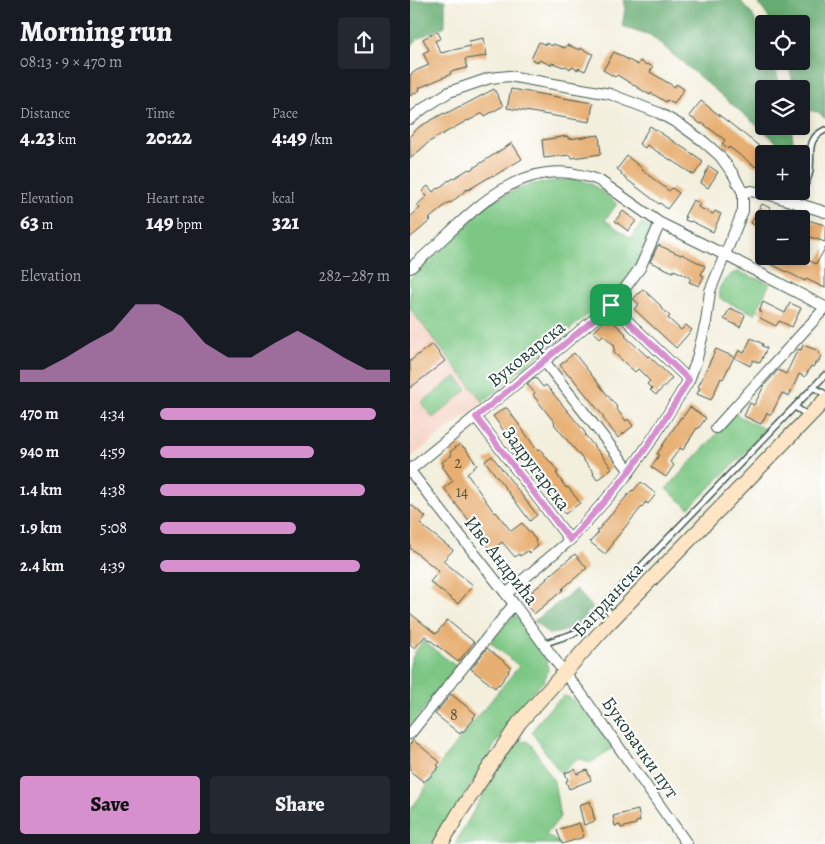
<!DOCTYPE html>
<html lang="en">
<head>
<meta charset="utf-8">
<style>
  body { margin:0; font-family:Alegreya,serif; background:#242831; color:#f1f3f6; height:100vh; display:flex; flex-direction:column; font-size:19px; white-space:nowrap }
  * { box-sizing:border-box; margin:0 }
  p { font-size:16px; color:#9ea1a6 }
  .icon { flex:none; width:28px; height:28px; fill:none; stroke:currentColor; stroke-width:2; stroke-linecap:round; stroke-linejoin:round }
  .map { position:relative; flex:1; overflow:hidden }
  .details { display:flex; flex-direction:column; background:#171b24; width:410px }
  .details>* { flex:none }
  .buttons { position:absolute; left:345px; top:15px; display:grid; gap:10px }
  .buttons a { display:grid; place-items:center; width:55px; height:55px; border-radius:5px; background:#171b24; box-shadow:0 2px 8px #0003; font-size:25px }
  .pin { position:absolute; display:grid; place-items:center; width:42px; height:42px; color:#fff; margin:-21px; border-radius:10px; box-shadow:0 2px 8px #0006 }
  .round { display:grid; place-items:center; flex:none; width:52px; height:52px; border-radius:5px; background:#242831 }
  .summary { display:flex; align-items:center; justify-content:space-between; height:85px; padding:0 20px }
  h1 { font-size:28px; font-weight:800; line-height:38px }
  .figures { display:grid; grid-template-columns:repeat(3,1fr); gap:8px; height:85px; padding:5px 20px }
  .figures div { display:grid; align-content:center }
  .figures b { font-size:21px; font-weight:800 }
  .figures small { font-size:14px; font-weight:400 }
  .figures p { font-size:14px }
  .chart { height:140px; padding:10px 20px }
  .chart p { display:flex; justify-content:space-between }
  .chart svg { width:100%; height:90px; margin-top:5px; fill:#d690ce; opacity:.7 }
  .action { display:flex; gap:10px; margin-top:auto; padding:10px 20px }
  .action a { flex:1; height:58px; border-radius:5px; background:#d690ce; color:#111; font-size:20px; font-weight:800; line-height:58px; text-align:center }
  .action a+a { background:#242831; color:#f1f3f6 }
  ul { padding:0 20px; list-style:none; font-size:16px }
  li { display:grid; grid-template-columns:80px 60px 1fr; align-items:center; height:38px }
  li i { height:12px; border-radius:6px; background:#d690ce }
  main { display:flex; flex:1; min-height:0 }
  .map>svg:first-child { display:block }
</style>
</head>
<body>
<main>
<section class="details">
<div class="summary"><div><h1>Morning run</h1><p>08:13 · 9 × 470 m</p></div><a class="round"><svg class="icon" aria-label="share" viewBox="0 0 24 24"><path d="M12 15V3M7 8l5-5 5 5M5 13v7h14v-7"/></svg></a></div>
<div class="figures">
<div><p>Distance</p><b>4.23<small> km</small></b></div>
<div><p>Time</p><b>20:22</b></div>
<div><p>Pace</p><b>4:49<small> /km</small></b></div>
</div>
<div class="figures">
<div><p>Elevation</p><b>63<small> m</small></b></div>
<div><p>Heart rate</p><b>149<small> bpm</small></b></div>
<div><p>kcal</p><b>321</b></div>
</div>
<div class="chart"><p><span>Elevation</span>282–287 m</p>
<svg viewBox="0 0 160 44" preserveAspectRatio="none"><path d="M0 44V38L10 38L20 32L30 25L40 19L50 6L60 6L70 12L80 25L90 32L100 32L110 25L120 19L130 25L140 32L150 38L160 38V44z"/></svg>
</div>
<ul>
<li><b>470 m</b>4:34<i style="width:94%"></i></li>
<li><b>940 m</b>4:59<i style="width:67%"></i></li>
<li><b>1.4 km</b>4:38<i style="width:89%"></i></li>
<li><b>1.9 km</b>5:08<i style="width:59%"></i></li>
<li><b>2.4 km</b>4:39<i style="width:87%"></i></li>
</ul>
<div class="action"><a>Save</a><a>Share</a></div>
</section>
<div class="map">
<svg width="415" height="844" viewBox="0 0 415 844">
  <rect width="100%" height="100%" fill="#fff"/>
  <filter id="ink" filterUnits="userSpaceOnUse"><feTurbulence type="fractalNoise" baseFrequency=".02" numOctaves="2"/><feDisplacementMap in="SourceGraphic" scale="10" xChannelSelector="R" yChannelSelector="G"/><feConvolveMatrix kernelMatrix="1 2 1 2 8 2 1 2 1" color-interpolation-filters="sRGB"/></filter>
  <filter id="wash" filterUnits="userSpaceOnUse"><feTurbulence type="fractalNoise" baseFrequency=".0096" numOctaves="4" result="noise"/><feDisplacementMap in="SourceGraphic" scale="20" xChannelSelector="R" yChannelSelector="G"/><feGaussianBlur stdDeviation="1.12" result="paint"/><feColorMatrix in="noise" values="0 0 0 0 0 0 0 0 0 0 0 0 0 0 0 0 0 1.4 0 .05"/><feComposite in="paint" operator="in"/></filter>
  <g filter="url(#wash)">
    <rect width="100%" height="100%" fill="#f3efdd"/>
    <path fill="#f6d2c4" d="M0 309 73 402 0 458Z"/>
    <path fill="#7dc784" stroke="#4e825c" d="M166 179 180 183 190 190 207 204 195 220 221 238 232 223 242 229 222 273 207 290 73 402 0 309V278L15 266 78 203 117 185 136 182Z
      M328 272 360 283 345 314 310 299C310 296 309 293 309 290 311 282 320 273 328 272Z
      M46 376 57 390 23 418 11 403Z
      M325 414 358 431 279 508 256 489Z
      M103 616 108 617 137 661 138 671 134 681 100 716 97 725 25 844H0V810L9 798 35 757 109 666 80 642Z
      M13 641 47 667 0 726V663L5 652Z
      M154 696C170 698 194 735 203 748L180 763 168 758 151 774 122 733C127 721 143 704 154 696Z
      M116 741 121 744 144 781 150 817 136 835 150 844H45L95 755 110 742Z"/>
    <path fill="#66ac72" stroke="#427453" d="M0 0H35V26L9 38 0 47Z
      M213 0H330L342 14 354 38V61H363L371 89H354V126H381L385 154H373L376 150 240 35 212 26 215 10Z
      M346 0H415V119L408 112 391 109V89H385L377 61H391V24H363Z
      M166 589 183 608C168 623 161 633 138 634L124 621Z"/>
    <g id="blocks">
      <path fill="#e7af72" d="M27 31 31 38 25 41 31 53 60 46 59 41 74 38 77 56 55 59 57 68 40 72 41 74 9 88 10 90 0 96V75L7 70 19 65 13 53 19 50 13 39Z
        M129 42 136 45V43L142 46 143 44 155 48 157 45 170 50V48L183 54 175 71 168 68V70L162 67 161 69 155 66 154 67 142 63 141 65 129 60 128 62 121 59Z
        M204 52 228 65 230 61 236 65 237 64 243 67 240 72 265 87 266 84 274 89 264 104 257 100 256 102 241 93 240 95 207 75 205 77 193 70Z
        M84 89 93 106 75 116 73 113 58 121V120L31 135 19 142 0 159V136L9 127 34 113 35 114 50 106V107Z
        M101 89 183 103 180 122 97 108Z
        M291 101 357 152 356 154H354V156L346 167 323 150 319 147 318 149 312 144 315 140 292 123 291 124 279 116Z
        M240 126 292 160 291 161 293 162 284 175 237 145 235 148 229 144Z
        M189 135 191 154 162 158 160 155 134 158 132 140 158 136V139Z
        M102 143 112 159 84 176 83 175 58 190 57 189 41 203 39 202 26 213 19 219 21 220 0 238V217L10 208 7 205 17 196 12 191 18 186 23 192 27 188 28 189 39 180V181L59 169 60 170Z
        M217 156 233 169 232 170 259 191 262 188 269 193 257 209 250 203 249 204 211 175 212 173 207 169Z
        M299 166 308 172 298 188 291 183Z
        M283 200 290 203 288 207 303 214 305 211 311 214 303 232 281 221 280 222 275 220 276 217H274Z
        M352 204 360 208 359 209 376 219H354V230L341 223Z
        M213 211 226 221 218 231 205 221Z
        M394 219 415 225V242L391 234V226Z
        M248 245 271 255 272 254 295 266 291 275 294 276 289 286 279 282 281 278 264 270 263 272 240 262Z
        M415 248V288L396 279 395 281 357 262 360 256H391L406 264 407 261H408Z
        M233 289 251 306 250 307 260 316 258 318 271 330 276 325 282 330 266 348 224 309 229 304 223 299Z
        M353 302 375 313 380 303 391 308 382 327 369 321 366 326 350 318 352 313 349 312Z
        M320 308 335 315 330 327 314 319Z
        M198 317 216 334 215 336 228 348 238 357 239 356 262 378 246 395 240 390 242 389 237 384 240 381 228 369 225 372 203 352 205 350 203 348 205 346 193 335 190 338 184 332Z
        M341 338 353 344 352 346 357 348 350 363 343 360 340 366 325 358 329 350 334 353Z
        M22 344 35 361 0 388V361Z
        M393 345 409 351 408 353 411 355 408 363 406 362 403 367 401 366 395 377 389 374 379 396 372 393 361 415 357 413 351 424 334 416 340 403 344 405 353 388H352L368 370 376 374 388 349 391 350Z
        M306 349 324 357 313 379 311 378 301 400 287 394 290 388 288 387Z
        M164 353 207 407 206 408 216 421 218 419 223 426 208 438 193 418 194 417 160 375 159 376 150 365Z
        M125 377 133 387 136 385 170 426 176 434 175 435 202 468 187 480 183 474 184 473 144 424 145 423 123 395 125 393 117 384Z
        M280 407 296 418 288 429 287 428 273 450 270 448 260 462 264 465 256 477 241 467 249 455 247 454 271 417 272 418Z
        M95 408H97L127 450 130 449 139 461H140L148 472 146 473 156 488 158 487 170 503 155 514 120 466H119L115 460 113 461 103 447 105 446 83 416Z
        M50 444 54 448H55L67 465 57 474 81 508 85 513 86 512 101 531 112 523 126 540 125 541 128 546 120 553 118 551 110 556 109 554 105 557 92 542 81 551 52 511H51L34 488 43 481 32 466 34 465 32 462 42 455 40 452Z
        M82 456 127 515 120 521 75 461Z
        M231 482 246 494 238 504 236 502 202 543 203 544 195 554 180 542 189 532 187 531 222 490 223 491Z
        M0 504 16 517 10 524 43 550 33 561 63 585 48 604 20 582 29 571 0 548Z
        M165 554 177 568 152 589 153 590 124 614 117 606 120 603 115 597 137 579 136 578Z
        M0 613 26 634 37 620 64 642 48 662 15 636 5 648 0 644Z
        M77 648 101 667 98 671 99 672 89 685 88 684 85 688 61 669Z
        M41 694 66 714 63 718 64 719 53 732 52 731 50 734 25 714Z
        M3 740 30 762 27 765 29 767 18 779H17L14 782 0 771V744Z
        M165 769 167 774 177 770 181 780 159 789 156 781 158 780 155 773Z
        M180 801 185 821 174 825 169 805Z
        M228 810 230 821 226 822V824L211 828 210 825 205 826 203 816Z
        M169 823 174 837 152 844 147 830Z"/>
    </g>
  </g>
  <g filter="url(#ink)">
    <use href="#blocks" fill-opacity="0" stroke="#3f584d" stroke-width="1"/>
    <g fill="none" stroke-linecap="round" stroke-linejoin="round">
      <defs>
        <path id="service" d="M383 203C385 199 388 197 390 193 394 188 397 181 399 175 404 158 393 140 415 130
          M403 387 415 394
          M385 407 399 416
          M194 604 203 618
          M134 644C145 639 157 637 169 631L415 375"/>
        <path id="minor" d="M0 119 14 108 39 92 80 78 99 76 200 94 249 113 272 126 293 141 310 156 323 174 333 193V211L300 291 296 322 286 362 279 380 245 435 220 471 202 493 160 540 96 594
          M333 193 341 191 361 195 415 212
          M0 268C47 231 92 165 160 173 171 175 180 176 190 181L250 223 315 255 415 307
          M201 305 279 380
          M134 361 220 471
          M66 417 160 540
          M306 428 415 308
          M0 470 134 361 201 305 216 287 230 268 250 223
          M0 471 104 604 159 679 170 692 277 844
          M0 734 104 604"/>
        <path id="secondary" d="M31 844 49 813 109 723 196 626 415 400"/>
      </defs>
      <use href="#service" stroke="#3f584d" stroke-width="8"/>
      <use href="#minor" stroke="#3f584d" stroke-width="12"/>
      <use href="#secondary" stroke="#3f584d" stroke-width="16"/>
      <use href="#service" stroke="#fff" stroke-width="5"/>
      <use href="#minor" stroke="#fff" stroke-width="10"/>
      <use href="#secondary" stroke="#fde5c5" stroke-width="14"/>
    </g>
  </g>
  <g fill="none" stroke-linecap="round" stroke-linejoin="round" filter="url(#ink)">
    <defs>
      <path id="route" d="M201 305 279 380C260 411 242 442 220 470 202 495 180 517 160 540L66 417 134 361Z"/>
    </defs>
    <use href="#route" stroke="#fff" stroke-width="10"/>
    <use href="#route" stroke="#d690ce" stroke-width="6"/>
  </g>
  <g text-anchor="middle" stroke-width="4" stroke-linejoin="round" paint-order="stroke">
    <g font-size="16" fill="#515a44">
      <text x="48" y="468">2</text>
      <text x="52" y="497">14</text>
      <text x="44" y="720">8</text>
    </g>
    <g font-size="19" fill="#1f3d34" stroke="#fff">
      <text transform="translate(116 353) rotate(-39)" y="7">Вуковарска</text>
      <text transform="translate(127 468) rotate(53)" y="7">Задругарска</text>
      <text transform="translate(92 560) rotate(52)" y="7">Иве Андрића</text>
      <text transform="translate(197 599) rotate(-47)" y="7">Багрданска</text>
      <text transform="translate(231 747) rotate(55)" y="7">Буковачки пут</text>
    </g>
  </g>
</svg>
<div class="buttons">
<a><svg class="icon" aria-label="locate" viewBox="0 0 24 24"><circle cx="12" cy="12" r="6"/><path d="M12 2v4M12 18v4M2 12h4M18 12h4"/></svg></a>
<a><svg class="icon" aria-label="layers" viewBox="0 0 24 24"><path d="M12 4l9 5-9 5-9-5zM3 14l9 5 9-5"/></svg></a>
<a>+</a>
<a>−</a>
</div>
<div class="pin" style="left:201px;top:305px;background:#1e9e55"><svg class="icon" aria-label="arrive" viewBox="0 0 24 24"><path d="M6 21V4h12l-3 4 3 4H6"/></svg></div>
</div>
</main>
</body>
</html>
